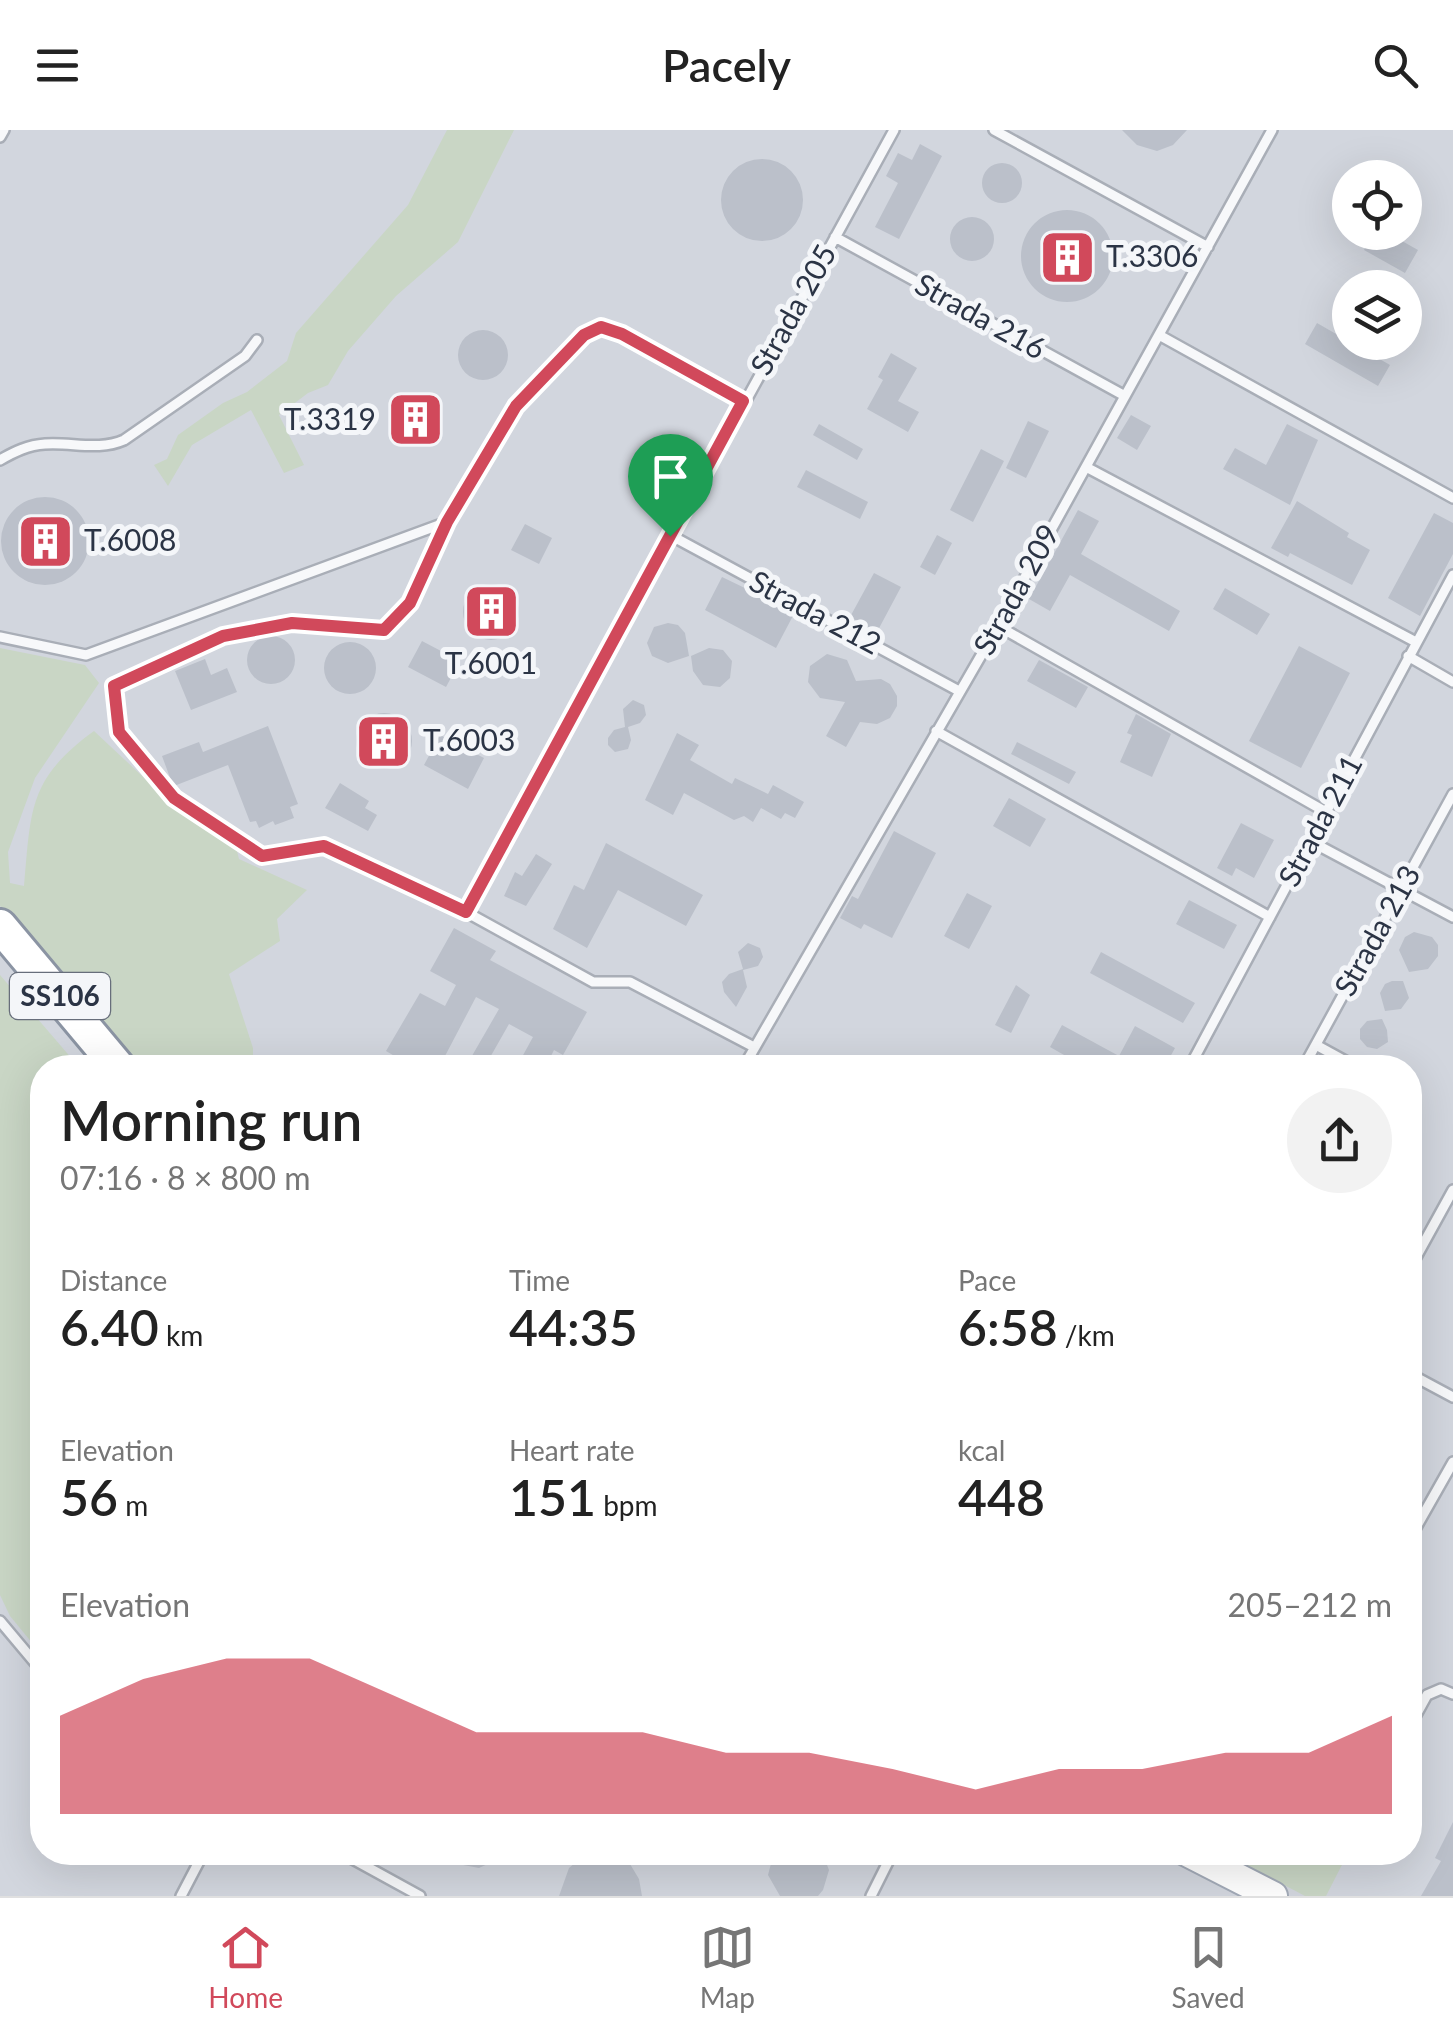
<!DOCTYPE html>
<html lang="en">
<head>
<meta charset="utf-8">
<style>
  body { margin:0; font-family:Lato,sans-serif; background:#f2f2f2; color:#222; height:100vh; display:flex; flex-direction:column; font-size:38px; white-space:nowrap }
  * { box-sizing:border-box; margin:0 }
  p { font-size:32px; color:#767676 }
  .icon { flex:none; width:55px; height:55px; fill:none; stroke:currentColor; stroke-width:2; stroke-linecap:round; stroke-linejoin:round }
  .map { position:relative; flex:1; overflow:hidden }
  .panel { position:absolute; left:30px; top:925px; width:1392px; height:810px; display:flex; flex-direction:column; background:#fff; border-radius:40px; box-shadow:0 10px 40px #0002 }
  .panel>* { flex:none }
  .fabs { position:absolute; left:1332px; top:30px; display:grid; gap:20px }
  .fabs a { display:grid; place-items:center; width:90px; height:90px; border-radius:50%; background:#fff; box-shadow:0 10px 40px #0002; font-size:50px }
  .pin { position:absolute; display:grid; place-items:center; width:85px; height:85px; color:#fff; margin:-102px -42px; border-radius:50% 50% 50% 0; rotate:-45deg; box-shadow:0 0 10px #0007 }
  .pin .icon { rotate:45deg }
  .round { display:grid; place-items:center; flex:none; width:105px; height:105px; border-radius:52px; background:#f2f2f2 }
  .head { display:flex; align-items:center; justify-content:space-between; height:170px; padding:0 30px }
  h1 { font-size:55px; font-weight:600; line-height:75px }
  .stats { display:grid; grid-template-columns:repeat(3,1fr); gap:15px; height:170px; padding:10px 30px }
  .stats div { display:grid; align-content:center }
  .stats b { font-size:50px; font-weight:600 }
  .stats small { font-size:28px; font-weight:400 }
  .stats p { font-size:28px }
  .chart { height:280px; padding:20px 30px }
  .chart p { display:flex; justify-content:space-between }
  .chart svg { width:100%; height:180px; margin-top:10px; fill:#d1495b; opacity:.7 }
  header { display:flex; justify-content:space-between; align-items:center; height:130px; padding:0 30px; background:#fff; font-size:45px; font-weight:600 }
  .dock { display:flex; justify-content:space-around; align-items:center; height:140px; border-top:2px solid #e0e0e0; background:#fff; font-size:28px; color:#767676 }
  .dock a { display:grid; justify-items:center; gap:5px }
  .dock .selected { color:#d1495b }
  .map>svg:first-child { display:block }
</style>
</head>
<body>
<header><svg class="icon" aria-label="menu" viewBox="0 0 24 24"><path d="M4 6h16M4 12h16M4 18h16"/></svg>Pacely<svg class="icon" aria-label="search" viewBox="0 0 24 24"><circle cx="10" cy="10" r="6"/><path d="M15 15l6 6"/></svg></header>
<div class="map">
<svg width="1453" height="1766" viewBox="0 0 1453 1766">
  <rect width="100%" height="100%" fill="#e4e7ec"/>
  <path fill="#d2d6de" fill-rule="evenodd" d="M0 0H1453V1766H0ZM1350 48H1405V102H1350ZM1350 158H1405V212H1350ZM42 938H1410V1722H42Z"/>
  <path fill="#c9d6c5" d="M447 0H514L458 112 396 166 348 221 328 255 308 263 279 285 304 335 284 343 251 280 192 315 168 356 154 335 167 329 178 305 223 273 247 262 287 231 296 203 408 75Z
    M0 518 85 535 99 553 35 648 8 722 10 753 24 756C31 680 28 649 94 601L171 673 236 717 239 729 307 760 277 789 280 811 229 844 253 918V937H137L0 776Z
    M0 845 79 937 42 938V1525L10 1486 0 1465Z
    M1339 1723 1346 1727 1326 1766H1305L1224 1723Z"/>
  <path fill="#bbc0ca" d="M1122 0H1187L1173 15 1157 21 1137 15Z
    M920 14 942 26 899 109 875 97 898 53 886 46 898 23 912 30Z
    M721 70a41 41 0 1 1 82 0a41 41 0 1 1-82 0Z
    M982 53a20 20 0 1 1 40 0a20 20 0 1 1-40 0Z
    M1021 126a46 46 0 1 1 92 0a46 46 0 1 1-92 0Z
    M950 109a22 22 0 1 1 44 0a22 22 0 1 1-44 0Z
    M1373 102H1386L1418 120 1405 143 1364 120Z
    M1317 193 1390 235 1378 256 1305 214Z
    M458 225a25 25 0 1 1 50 0a25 25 0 1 1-50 0Z
    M891 223 917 238 898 271 919 282 908 302 867 279 883 250 878 247Z
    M390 288a25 25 0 1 1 50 0a25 25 0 1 1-50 0Z
    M1131 285 1151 296 1137 320 1117 308Z
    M1028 291 1049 301 1026 348 1006 338Z
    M819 294 863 319 857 330 813 305Z
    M1287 294 1318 310 1290 375 1223 339 1235 318 1266 335Z
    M981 319 1004 331 973 392 950 380Z
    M806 340 868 372 860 389 797 357Z
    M1 411a44 44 0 1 1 88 0a44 44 0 1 1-88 0Z
    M1297 371 1349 403 1347 407 1370 420 1352 455 1290 423 1288 427 1271 418Z
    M1078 380 1099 391 1081 424 1180 481 1169 501 1070 445 1050 481 1029 469Z
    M1434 383 1453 393V424L1420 486 1388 468Z
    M525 394 552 408 539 434 511 420Z
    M937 405 952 413 935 445 920 437Z
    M874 443 901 457 877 502 850 487Z
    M722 447 795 482 776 518 705 480Z
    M463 482a28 28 0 1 1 56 0a28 28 0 1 1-56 0Z
    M1225 458 1270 484 1257 505 1213 479Z
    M668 493 678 495 685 503 689 526 668 533 652 526 647 513 654 497Z
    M247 530a24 24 0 1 1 48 0a24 24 0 1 1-48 0Z
    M422 511 460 531 446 557 408 537Z
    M324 538a26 26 0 1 1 52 0a26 26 0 1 1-52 0Z
    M1299 516 1350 543 1301 638 1249 611Z
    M709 518 723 520 732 531 730 548 720 557 703 555 693 541 691 526Z
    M827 524 847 530 856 551 881 549 890 554 897 566V576L890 588 877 594 860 592 846 617 826 606 845 572 820 568 808 552 810 536Z
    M205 529 211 545 227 538 237 562 191 580 175 541Z
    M1039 530 1088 557 1076 578 1027 551Z
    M633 570 644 575 646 585 640 593 628 597 631 610 628 619 615 622 608 615V608L614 600 625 597 623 579Z
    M356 611a28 28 0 1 1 56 0a28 28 0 1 1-56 0Z
    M1136 584 1171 604 1152 647 1120 632 1132 605 1127 603Z
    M268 596 298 674 290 677 294 688 275 695 273 691 259 698 256 691 250 692 228 635 174 656 172 653 162 626 199 612 203 622Z
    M677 603 699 615 690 630 732 654 735 648 768 664 773 655 804 672 795 688 785 683 781 689 761 678 753 692 744 686 734 690 684 663 673 685 645 670Z
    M440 605 484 628 468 659 424 635Z
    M1017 612 1076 642 1069 654 1011 624Z
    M340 653 369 671 365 678 377 685 368 701 325 678Z
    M1009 668 1046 689 1030 717 993 696Z
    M1241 693 1274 710 1254 748 1236 738 1232 746 1217 738Z
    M894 701 936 723 892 808 864 794 861 799 840 788 852 766 858 769Z
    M606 713 703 765 686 796 618 760 587 818 553 799 574 755 584 760Z
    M536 724 552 734 526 776 504 766 515 742 522 746Z
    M967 763 992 776 969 819 944 806Z
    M1189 770 1237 795 1224 819 1176 794Z
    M454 798 496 821 490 830 587 882 563 925 554 920 545 938H516L533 907 509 894 484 938H465L499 879 476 867 445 926 462 938H406L408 934 386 921 420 863 445 876 456 855 430 841Z
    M1414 802 1432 807 1438 815V826L1428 839 1409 842 1399 820 1405 807Z
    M748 813 760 818 763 827 758 836 743 840 747 857 736 877 724 862 722 852 729 844 743 839 738 822Z
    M1101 822 1195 873 1183 893 1090 843Z
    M1392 851H1403L1409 868 1401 879 1385 881 1380 863 1385 854Z
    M1016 855 1030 865 1011 903 995 895Z
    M1382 889 1387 900 1388 912 1377 919 1367 917 1360 909V899L1367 891Z
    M1062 895 1119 926 1135 896 1175 918 1164 938H1087L1050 917Z
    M1453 1692V1766H1421L1441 1731 1435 1728Z
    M437 1722H514L479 1738 458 1734Z
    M595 1722 615 1725 630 1734 639 1749 642 1766H559L569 1738 582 1727Z
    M774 1722H822L829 1740 823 1760 818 1766H780L768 1745Z"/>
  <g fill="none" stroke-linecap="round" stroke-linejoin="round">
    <defs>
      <path id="lane" d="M994 0 1208 117
        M0 7 4 0
        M835 107 1125 266
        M1159 205 1453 368
        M0 330C14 322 28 315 45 314 72 312 99 321 124 310L245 226 257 210
        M1086 337 1416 512
        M447 392 410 473 384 500 292 493 223 507 115 556 119 602 174 668 262 727 324 716 466 782 593 852H630L754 917
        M670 405 959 561
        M998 496 1326 682
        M0 507 86 525 447 392 516 276 584 205 601 197 622 204 743 271
        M1408 526 1453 552
        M936 601 1270 787
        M1310 711 1453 787
        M466 782 894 0
        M1316 915 1358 938
        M743 938 998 496 1272 0
        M1189 938 1453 445
        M1303 938 1453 664
        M1410 966 1414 968
        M1410 1138 1453 1060
        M1410 1244 1453 1267
        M1410 1408 1453 1332
        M0 1491 42 1541
        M1410 1596 1427 1565 1441 1559 1453 1564
        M340 1722 420 1766
        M181 1766 204 1722
        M871 1766 893 1722"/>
      <path id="primary" d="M1187 1722 1273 1766"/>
      <path id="highway" d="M0 796 119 938"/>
    </defs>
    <use href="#lane" stroke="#a9aeb7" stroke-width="14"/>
    <use href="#primary" stroke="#a3abb8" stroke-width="32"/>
    <use href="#highway" stroke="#8b94a3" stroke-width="38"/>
    <use href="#lane" stroke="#f7f8fa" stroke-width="9"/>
    <use href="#primary" stroke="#fff" stroke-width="28"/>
    <use href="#highway" stroke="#fff" stroke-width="32"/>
  </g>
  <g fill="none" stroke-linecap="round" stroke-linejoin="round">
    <defs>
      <path id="route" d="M601 197 622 204 743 271 466 782 324 716 262 726 174 668 119 602 114 556 223 506 292 493 384 500 410 473 447 392 516 276 584 205Z"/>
    </defs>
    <use href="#route" stroke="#fff" stroke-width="20"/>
    <use href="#route" stroke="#d1495b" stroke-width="12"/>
  </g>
  <defs>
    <symbol id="building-square" viewBox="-11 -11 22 22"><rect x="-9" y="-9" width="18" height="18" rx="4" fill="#d1495b" stroke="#f4f6f9"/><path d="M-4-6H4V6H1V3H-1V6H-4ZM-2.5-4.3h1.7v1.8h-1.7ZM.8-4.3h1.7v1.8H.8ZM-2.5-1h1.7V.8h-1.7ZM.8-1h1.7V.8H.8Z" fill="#fff"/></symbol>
  </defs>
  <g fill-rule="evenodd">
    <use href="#building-square" x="1036" y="96" width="63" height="63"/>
    <use href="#building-square" x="384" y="258" width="63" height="63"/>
    <use href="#building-square" x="14" y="380" width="63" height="63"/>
    <use href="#building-square" x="460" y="450" width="63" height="63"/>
    <use href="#building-square" x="352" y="580" width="63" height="63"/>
  </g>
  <g text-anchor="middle" stroke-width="10" stroke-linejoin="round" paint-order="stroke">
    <rect fill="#f4f6f9" stroke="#676e7b" stroke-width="2.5" x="10" y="843" width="100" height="46" rx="8"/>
    <g font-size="28" font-weight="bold" fill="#2b3445">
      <text x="60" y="876">SS106</text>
    </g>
    <g font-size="30" fill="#2b3445" stroke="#f4f6f9" text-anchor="start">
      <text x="1106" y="137">T.3306</text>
      <text x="376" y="300" text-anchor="end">T.3319</text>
      <text x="84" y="421">T.6008</text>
      <text x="491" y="544" text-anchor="middle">T.6001</text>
      <text x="423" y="621">T.6003</text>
    </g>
    <g font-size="30" fill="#2b3445" stroke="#f4f6f9">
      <text transform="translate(794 180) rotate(-61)" y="10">Strada 205</text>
      <text transform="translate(980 187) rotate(29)" y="10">Strada 216</text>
      <text transform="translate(1017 460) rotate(-61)" y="10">Strada 209</text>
      <text transform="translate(815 483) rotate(28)" y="10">Strada 212</text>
      <text transform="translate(1321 691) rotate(-62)" y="10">Strada 211</text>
      <text transform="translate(1378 801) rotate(-61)" y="10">Strada 213</text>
    </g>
  </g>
</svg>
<div class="fabs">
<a><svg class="icon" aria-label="locate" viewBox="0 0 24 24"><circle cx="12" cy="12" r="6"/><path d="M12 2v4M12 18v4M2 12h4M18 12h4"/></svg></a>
<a><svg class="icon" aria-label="layers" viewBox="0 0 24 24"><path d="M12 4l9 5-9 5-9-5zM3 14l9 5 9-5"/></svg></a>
</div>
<div class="pin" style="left:670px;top:406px;background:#1e9e55"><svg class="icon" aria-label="arrive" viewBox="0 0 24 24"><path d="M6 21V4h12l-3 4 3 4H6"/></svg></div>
<section class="panel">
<div class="head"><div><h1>Morning run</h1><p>07:16 · 8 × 800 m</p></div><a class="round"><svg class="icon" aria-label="share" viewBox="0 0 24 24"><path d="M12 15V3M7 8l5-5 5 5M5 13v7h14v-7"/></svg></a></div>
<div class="stats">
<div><p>Distance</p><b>6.40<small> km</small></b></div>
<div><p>Time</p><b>44:35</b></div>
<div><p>Pace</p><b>6:58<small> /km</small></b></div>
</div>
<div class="stats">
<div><p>Elevation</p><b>56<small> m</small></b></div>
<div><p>Heart rate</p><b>151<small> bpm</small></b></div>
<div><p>kcal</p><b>448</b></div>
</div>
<div class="chart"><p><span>Elevation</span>205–212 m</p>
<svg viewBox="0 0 160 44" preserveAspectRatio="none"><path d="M0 44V20L10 11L20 6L30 6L40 15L50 24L60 24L70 24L80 29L90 29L100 33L110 38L120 33L130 33L140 29L150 29L160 20V44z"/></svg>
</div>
</section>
</div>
<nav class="dock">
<a class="selected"><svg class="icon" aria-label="home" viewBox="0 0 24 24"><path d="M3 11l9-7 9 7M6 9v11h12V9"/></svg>Home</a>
<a><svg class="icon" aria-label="map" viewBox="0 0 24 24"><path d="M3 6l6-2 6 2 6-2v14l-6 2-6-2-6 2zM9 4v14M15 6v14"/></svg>Map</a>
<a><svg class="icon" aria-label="saved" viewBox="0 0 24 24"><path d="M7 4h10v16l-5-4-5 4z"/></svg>Saved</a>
</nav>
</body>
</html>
